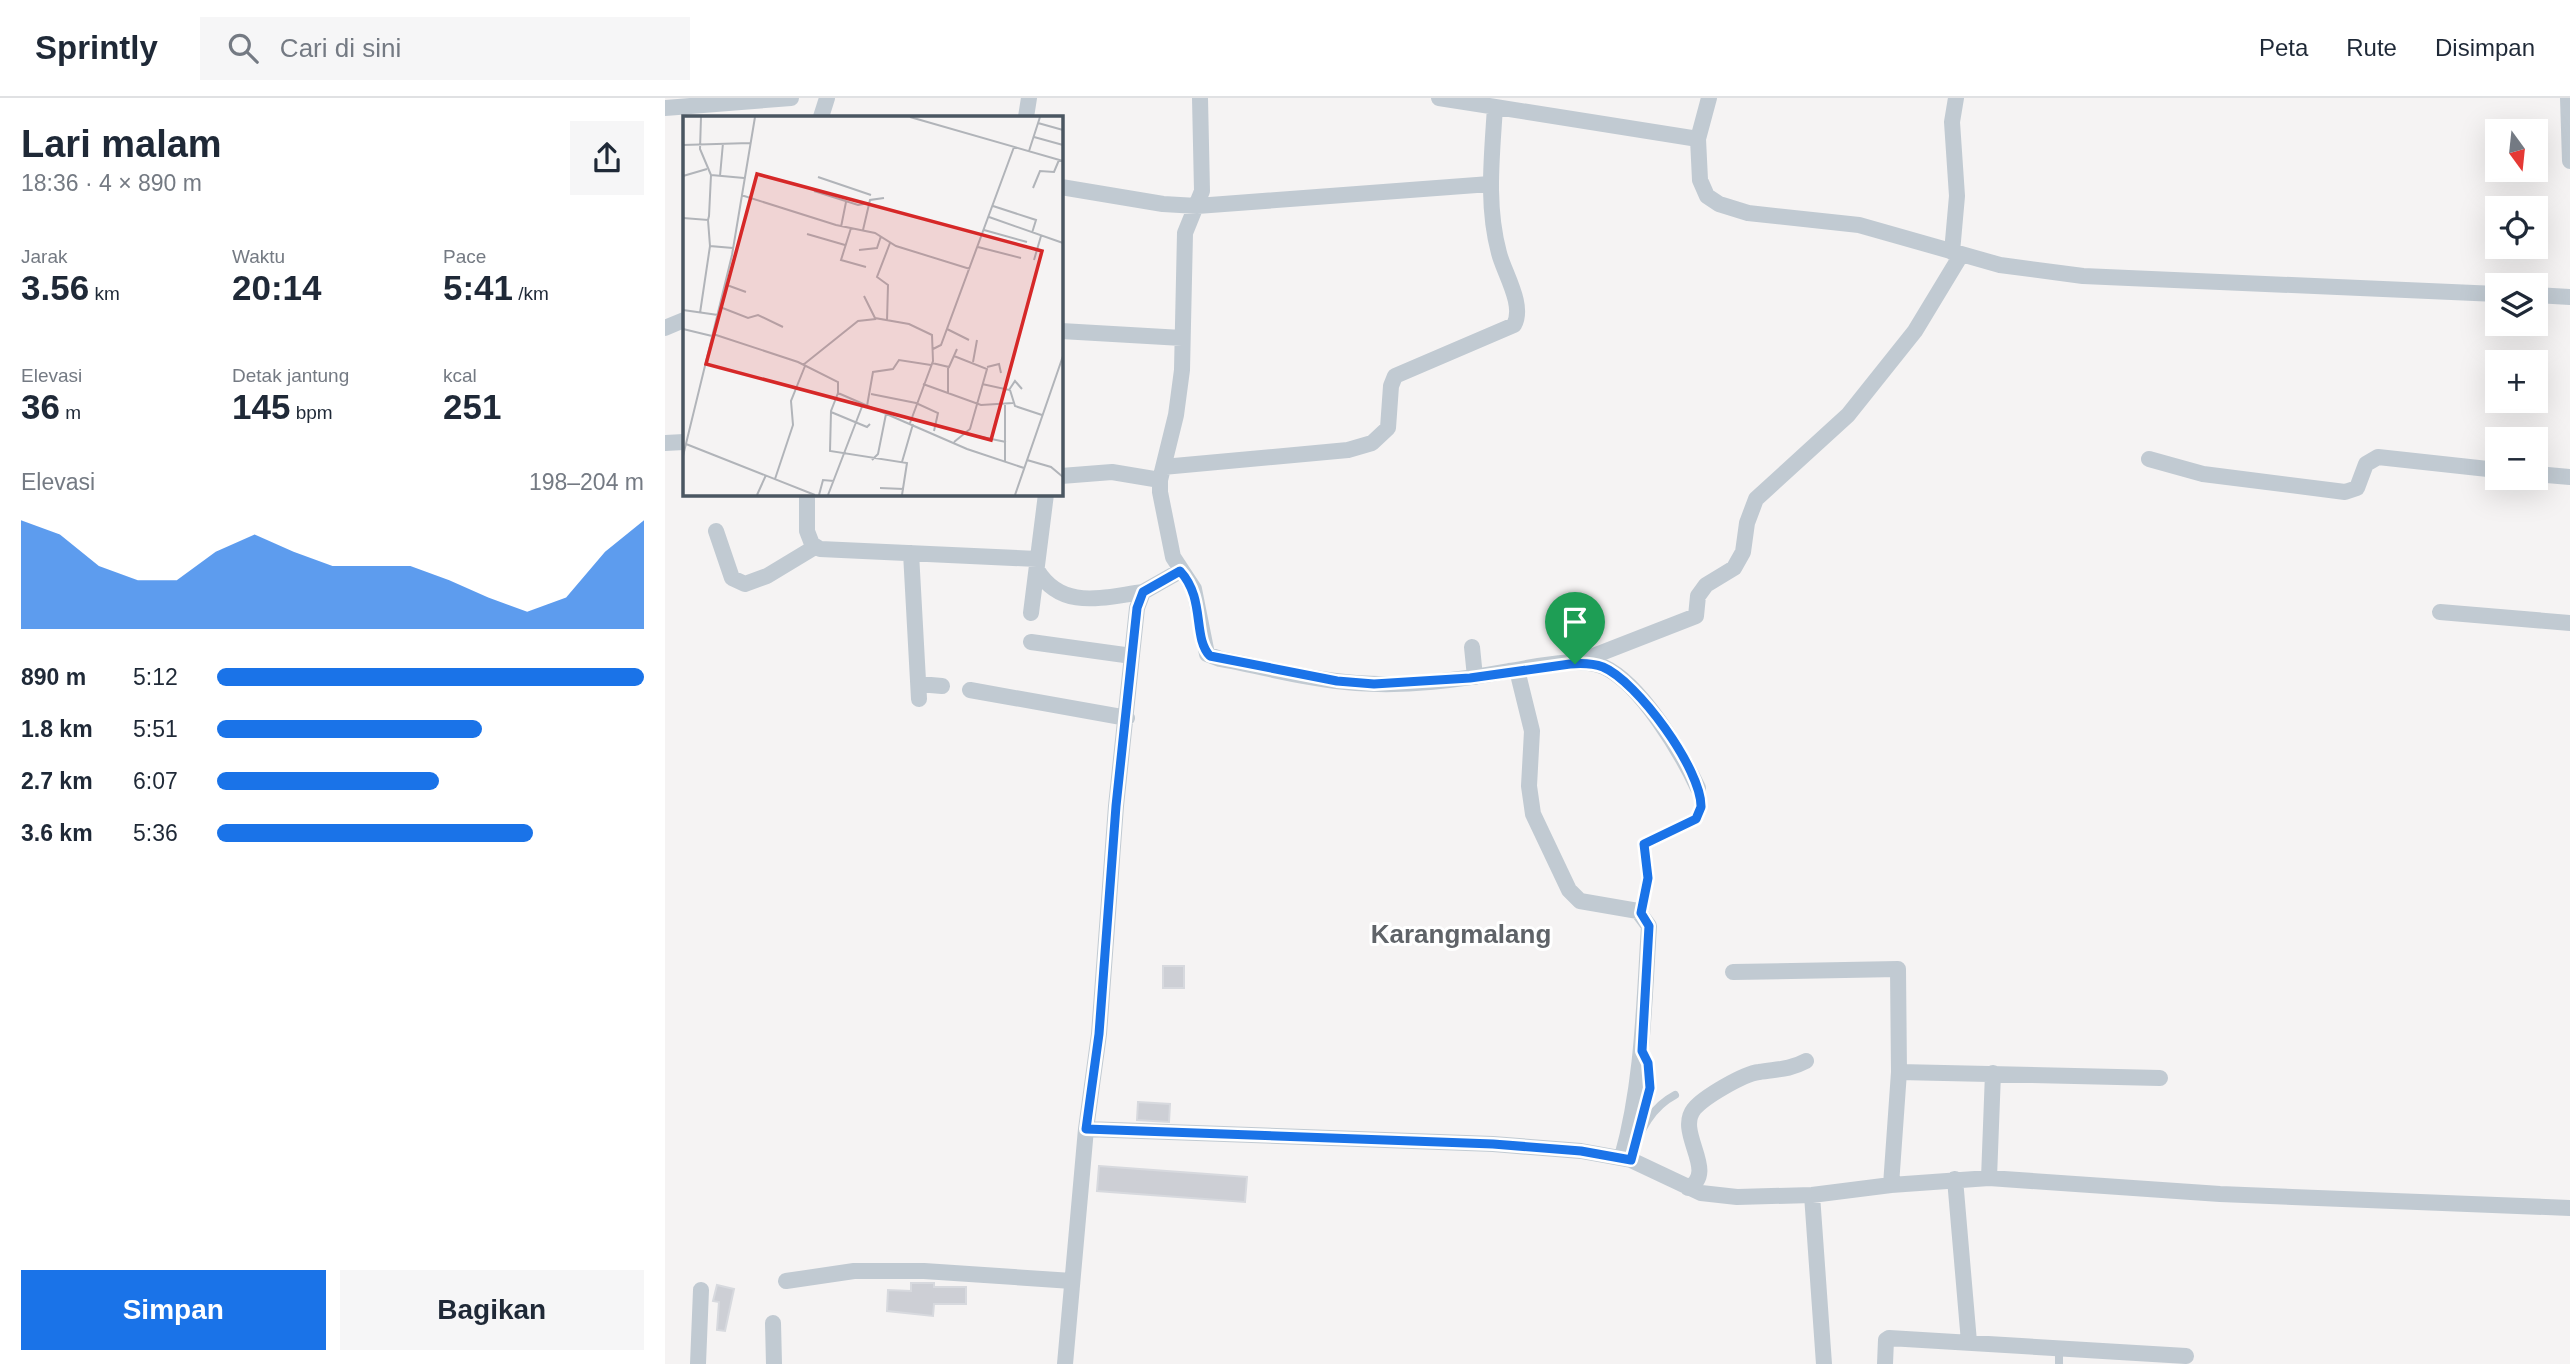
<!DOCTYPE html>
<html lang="id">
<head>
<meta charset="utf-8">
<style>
  body { margin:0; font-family:Arial,sans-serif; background:#f6f6f7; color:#1f2937; height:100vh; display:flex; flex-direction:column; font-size:26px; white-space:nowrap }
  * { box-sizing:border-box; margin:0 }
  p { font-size:23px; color:#747a83 }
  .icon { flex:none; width:38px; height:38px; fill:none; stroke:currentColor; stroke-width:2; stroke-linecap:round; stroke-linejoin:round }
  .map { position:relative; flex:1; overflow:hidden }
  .panel { display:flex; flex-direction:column; background:#fff; width:665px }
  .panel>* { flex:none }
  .needle { width:46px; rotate:165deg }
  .fabs { position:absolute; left:1820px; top:21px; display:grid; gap:14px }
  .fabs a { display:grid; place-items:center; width:63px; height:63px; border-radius:0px; background:#fff; box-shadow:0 7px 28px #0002; font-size:35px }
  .pin { position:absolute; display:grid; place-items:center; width:60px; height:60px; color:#fff; margin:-72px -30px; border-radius:50% 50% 50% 0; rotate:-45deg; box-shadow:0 0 7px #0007 }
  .pin .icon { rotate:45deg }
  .round { display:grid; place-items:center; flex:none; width:74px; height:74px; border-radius:0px; background:#f6f6f7 }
  .headline { display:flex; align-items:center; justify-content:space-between; height:119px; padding:0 21px }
  h1 { font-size:38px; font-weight:800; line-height:52px }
  .metrics { display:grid; grid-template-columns:repeat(3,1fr); gap:10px; height:119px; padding:7px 21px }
  .metrics div { display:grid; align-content:center }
  .metrics b { font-size:35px; font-weight:800 }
  .metrics small { font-size:19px; font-weight:400 }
  .metrics p { font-size:19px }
  .chart { height:196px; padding:14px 21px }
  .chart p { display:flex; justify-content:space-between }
  .chart svg { width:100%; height:126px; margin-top:7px; fill:#1a73e8; opacity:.7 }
  .button { display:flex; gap:14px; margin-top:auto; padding:14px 21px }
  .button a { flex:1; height:80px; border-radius:0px; background:#1a73e8; color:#fff; font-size:28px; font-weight:800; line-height:80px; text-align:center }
  .button a+a { background:#f6f6f7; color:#1f2937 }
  ul { padding:0 21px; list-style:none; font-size:23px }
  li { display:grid; grid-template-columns:112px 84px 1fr; align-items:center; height:52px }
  li i { height:18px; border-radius:9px; background:#1a73e8 }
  header { display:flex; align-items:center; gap:42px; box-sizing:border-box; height:98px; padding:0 35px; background:#fff; border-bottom:2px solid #e0e1e3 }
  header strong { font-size:33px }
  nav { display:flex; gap:38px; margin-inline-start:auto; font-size:24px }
  .search { width:490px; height:63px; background:#f6f6f7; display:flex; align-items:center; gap:18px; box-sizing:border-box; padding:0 24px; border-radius:0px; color:#747a83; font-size:26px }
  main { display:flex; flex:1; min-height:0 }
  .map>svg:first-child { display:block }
</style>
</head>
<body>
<header>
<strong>Sprintly</strong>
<div class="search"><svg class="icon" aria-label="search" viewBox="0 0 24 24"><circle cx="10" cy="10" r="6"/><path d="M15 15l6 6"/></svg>Cari di sini</div>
<nav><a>Peta</a><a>Rute</a><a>Disimpan</a></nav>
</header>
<main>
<section class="panel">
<div class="headline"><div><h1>Lari malam</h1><p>18:36 · 4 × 890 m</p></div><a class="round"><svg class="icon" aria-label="share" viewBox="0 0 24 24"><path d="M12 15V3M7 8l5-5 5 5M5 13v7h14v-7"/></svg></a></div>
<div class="metrics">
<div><p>Jarak</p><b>3.56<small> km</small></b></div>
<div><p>Waktu</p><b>20:14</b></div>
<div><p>Pace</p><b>5:41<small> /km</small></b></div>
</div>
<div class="metrics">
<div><p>Elevasi</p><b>36<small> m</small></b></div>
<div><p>Detak jantung</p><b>145<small> bpm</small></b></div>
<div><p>kcal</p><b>251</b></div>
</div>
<div class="chart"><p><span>Elevasi</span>198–204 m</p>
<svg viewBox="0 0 160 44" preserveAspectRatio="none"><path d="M0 44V6L10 11L20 22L30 27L40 27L50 17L60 11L70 17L80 22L90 22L100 22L110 27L120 33L130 38L140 33L150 17L160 6V44z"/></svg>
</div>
<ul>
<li><b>890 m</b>5:12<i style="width:100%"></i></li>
<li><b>1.8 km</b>5:51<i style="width:62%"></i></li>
<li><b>2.7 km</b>6:07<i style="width:52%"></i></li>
<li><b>3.6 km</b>5:36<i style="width:74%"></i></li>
</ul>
<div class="button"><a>Simpan</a><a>Bagikan</a></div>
</section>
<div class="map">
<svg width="1905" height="1266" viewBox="0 0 1905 1266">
  <rect width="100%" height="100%" fill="#f5f3f3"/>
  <path fill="#cdcfd5" stroke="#d7d9de" stroke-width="2" d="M498 868H519V890H498Z
    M473 1004 505 1006 504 1024 472 1022Z
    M434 1068 582 1079 580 1104 432 1093Z
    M246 1185H269V1189H301V1206H269L268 1218 222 1213 223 1192 246 1193Z
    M52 1187 69 1191 60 1233 52 1232 54 1204 48 1203Z"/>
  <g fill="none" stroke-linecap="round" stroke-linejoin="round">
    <path stroke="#7ad0a6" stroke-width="2.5" stroke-dasharray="5 3.5" stroke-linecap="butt" d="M980 801 983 780 979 746 1031 721 1037 706"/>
    <path stroke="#c1cad2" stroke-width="8" d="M975 1032C981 1007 991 981 979 957
      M966 1062C973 1035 985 1010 1010 997
      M1394 1266V1252"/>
    <path stroke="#c1cad2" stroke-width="16" d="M535 0 537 93 520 135 517 272 511 317 495 382V394L508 459 529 491 542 556 555 561C599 569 645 582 691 585 742 589 794 582 844 573 871 569 914 558 939 569 976 586 1016 654 1033 690
      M774 0 1033 41 1035 82 1042 98 1054 106 1083 115 1194 127 1335 167 1418 178 1832 196
      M1903 0 1905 63
      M0 10 126 0
      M156 19 162 0
      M361 19 364 0
      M1033 41 1044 0
      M396 89 498 106 532 108 825 86
      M1287 154 1292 98 1287 24 1291 0
      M1871 197 1905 199
      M0 230 19 222
      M396 233 517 240
      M0 345 19 344
      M1484 361 1538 376 1680 394 1692 390 1701 366 1713 359 1832 372
      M498 369 683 352 707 345 723 330 726 288 730 278 849 227C860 207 839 175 834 155 821 107 827 58 830 9
      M1871 376 1905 379
      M396 378 447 374 495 382
      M142 396V433L147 446 155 451 372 461
      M51 433 67 480 80 486 102 478 150 449
      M246 455 254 601
      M372 472C397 513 438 499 478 494
      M1775 514 1905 525
      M366 515 381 396
      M366 544 467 558
      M807 549 810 579
      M913 564 1031 518 1033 498 1041 487 1069 470 1078 454 1082 425 1091 401 1183 317 1250 233 1296 157
      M852 572 867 633 864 688 868 716 904 792 915 803 973 813 984 828C979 905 978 984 957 1059
      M254 586 277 588
      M305 592 462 620
      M1068 874 1233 871 1234 974 1226 1087
      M1234 974 1495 980
      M421 1031 828 1046 916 1053 966 1062 1036 1095 1072 1099 1147 1097 1226 1087 1324 1080 1555 1096 1905 1110
      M1324 1080 1328 975
      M1290 1081 1304 1244
      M1023 1090C1054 1074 1010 1035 1029 1011 1039 999 1078 976 1094 974 1112 971 1124 972 1141 963
      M1147 1097 1159 1266
      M121 1183 189 1173H259L407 1183
      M108 1225 109 1266
      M33 1266 36 1192
      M400 1266 421 1031 434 936 451 708 472 510 478 494 515 473
      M1220 1266 1221 1242 1224 1240 1521 1258"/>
  </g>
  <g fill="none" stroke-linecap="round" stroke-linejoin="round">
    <defs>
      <path id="route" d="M515 473C541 501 527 539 545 558L672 583 709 586 805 580 905 566C916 565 927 565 938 569 972 583 1037 672 1036 709L1031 721 979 746 983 780 976 815 984 828 977 953 983 965 985 990 966 1062 916 1053 828 1046 421 1031 434 936 451 708 472 510 478 494Z"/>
    </defs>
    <use href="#route" stroke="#fff" stroke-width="14"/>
    <use href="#route" stroke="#1a73e8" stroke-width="9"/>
  </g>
  <g text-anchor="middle" stroke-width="6" stroke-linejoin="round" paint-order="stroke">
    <g font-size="26" font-weight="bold" fill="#5f6368" stroke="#fff">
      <text x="796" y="845">Karangmalang</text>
    </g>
  </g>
  <g transform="translate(18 18)">
    <rect width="380" height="380" fill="#f5f3f3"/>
    <path fill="none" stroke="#b1b4b9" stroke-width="2" d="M227 1 380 45M355 7 380 14M351 21 380 29M0 29 67 27M346 35 357 1M28 59 61 62M0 60 24 53M37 60 40 27M135 61 188 79M350 72 357 55 371 56 376 44M131 75 175 89 186 87M58 79 153 109 192 117 213 130 287 153M310 90 353 104 349 117M306 101 380 127M0 102 25 104 26 100 28 59 17 33 18 1M25 104 27 130 50 132M158 111 163 86M168 112 158 144 183 151M180 114 187 84 201 82M301 114 344 126M124 118 162 129M295 131 338 142M176 134 194 132 198 120M351 144 358 120M41 168 63 176M181 180 192 202 226 208 249 219 250 245 227 307M37 191 65 202 75 199 100 211M0 194 35 199M17 197 27 130M204 205 205 169 194 161 207 127M0 213 29 220M264 213 286 224M30 218 115 246 155 266V277L284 333 341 352M250 233 258 229 331 31M271 240 304 253 287 313 271 326M290 246 294 224M249 247 266 251 274 233M120 249 175 205 193 203M304 251 316 248 318 257M240 268 298 289 330 287M299 268 326 274 332 265 339 273M327 274 332 290 359 299M155 277 148 295 147 335 224 347 219 379M265 277V251M188 278 233 287 255 297 251 315M322 289V346M184 290 190 256 210 253 216 244 248 249M148 296 184 311 187 308M284 318 323 326M3 328 132 379M0 340 49 139 72 1M189 344 195 338 203 298M344 344 368 351 380 361M219 346 230 308M92 363 110 309 108 285 122 250M197 372 221 373M74 379 83 359M136 379 140 364 151 365M145 379 180 288M332 379 380 240"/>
    <path fill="#d62828" fill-opacity="0.15" stroke="#d62828" stroke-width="3.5" d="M74 58 359 135 308 324 23 248Z"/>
    <rect width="380" height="380" fill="none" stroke="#4a5661" stroke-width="3.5"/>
  </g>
</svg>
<div class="fabs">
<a><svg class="needle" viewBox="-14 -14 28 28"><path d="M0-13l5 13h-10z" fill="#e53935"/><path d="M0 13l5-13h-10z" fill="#747a83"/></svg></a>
<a><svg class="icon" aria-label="locate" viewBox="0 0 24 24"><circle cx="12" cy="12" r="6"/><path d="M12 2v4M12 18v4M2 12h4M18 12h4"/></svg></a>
<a><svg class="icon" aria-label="layers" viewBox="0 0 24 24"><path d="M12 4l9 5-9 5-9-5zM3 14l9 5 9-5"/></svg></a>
<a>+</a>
<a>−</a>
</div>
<div class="pin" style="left:910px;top:566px;background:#1e9e55"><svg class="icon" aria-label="arrive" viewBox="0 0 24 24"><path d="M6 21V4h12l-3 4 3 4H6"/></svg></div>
</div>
</main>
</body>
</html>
